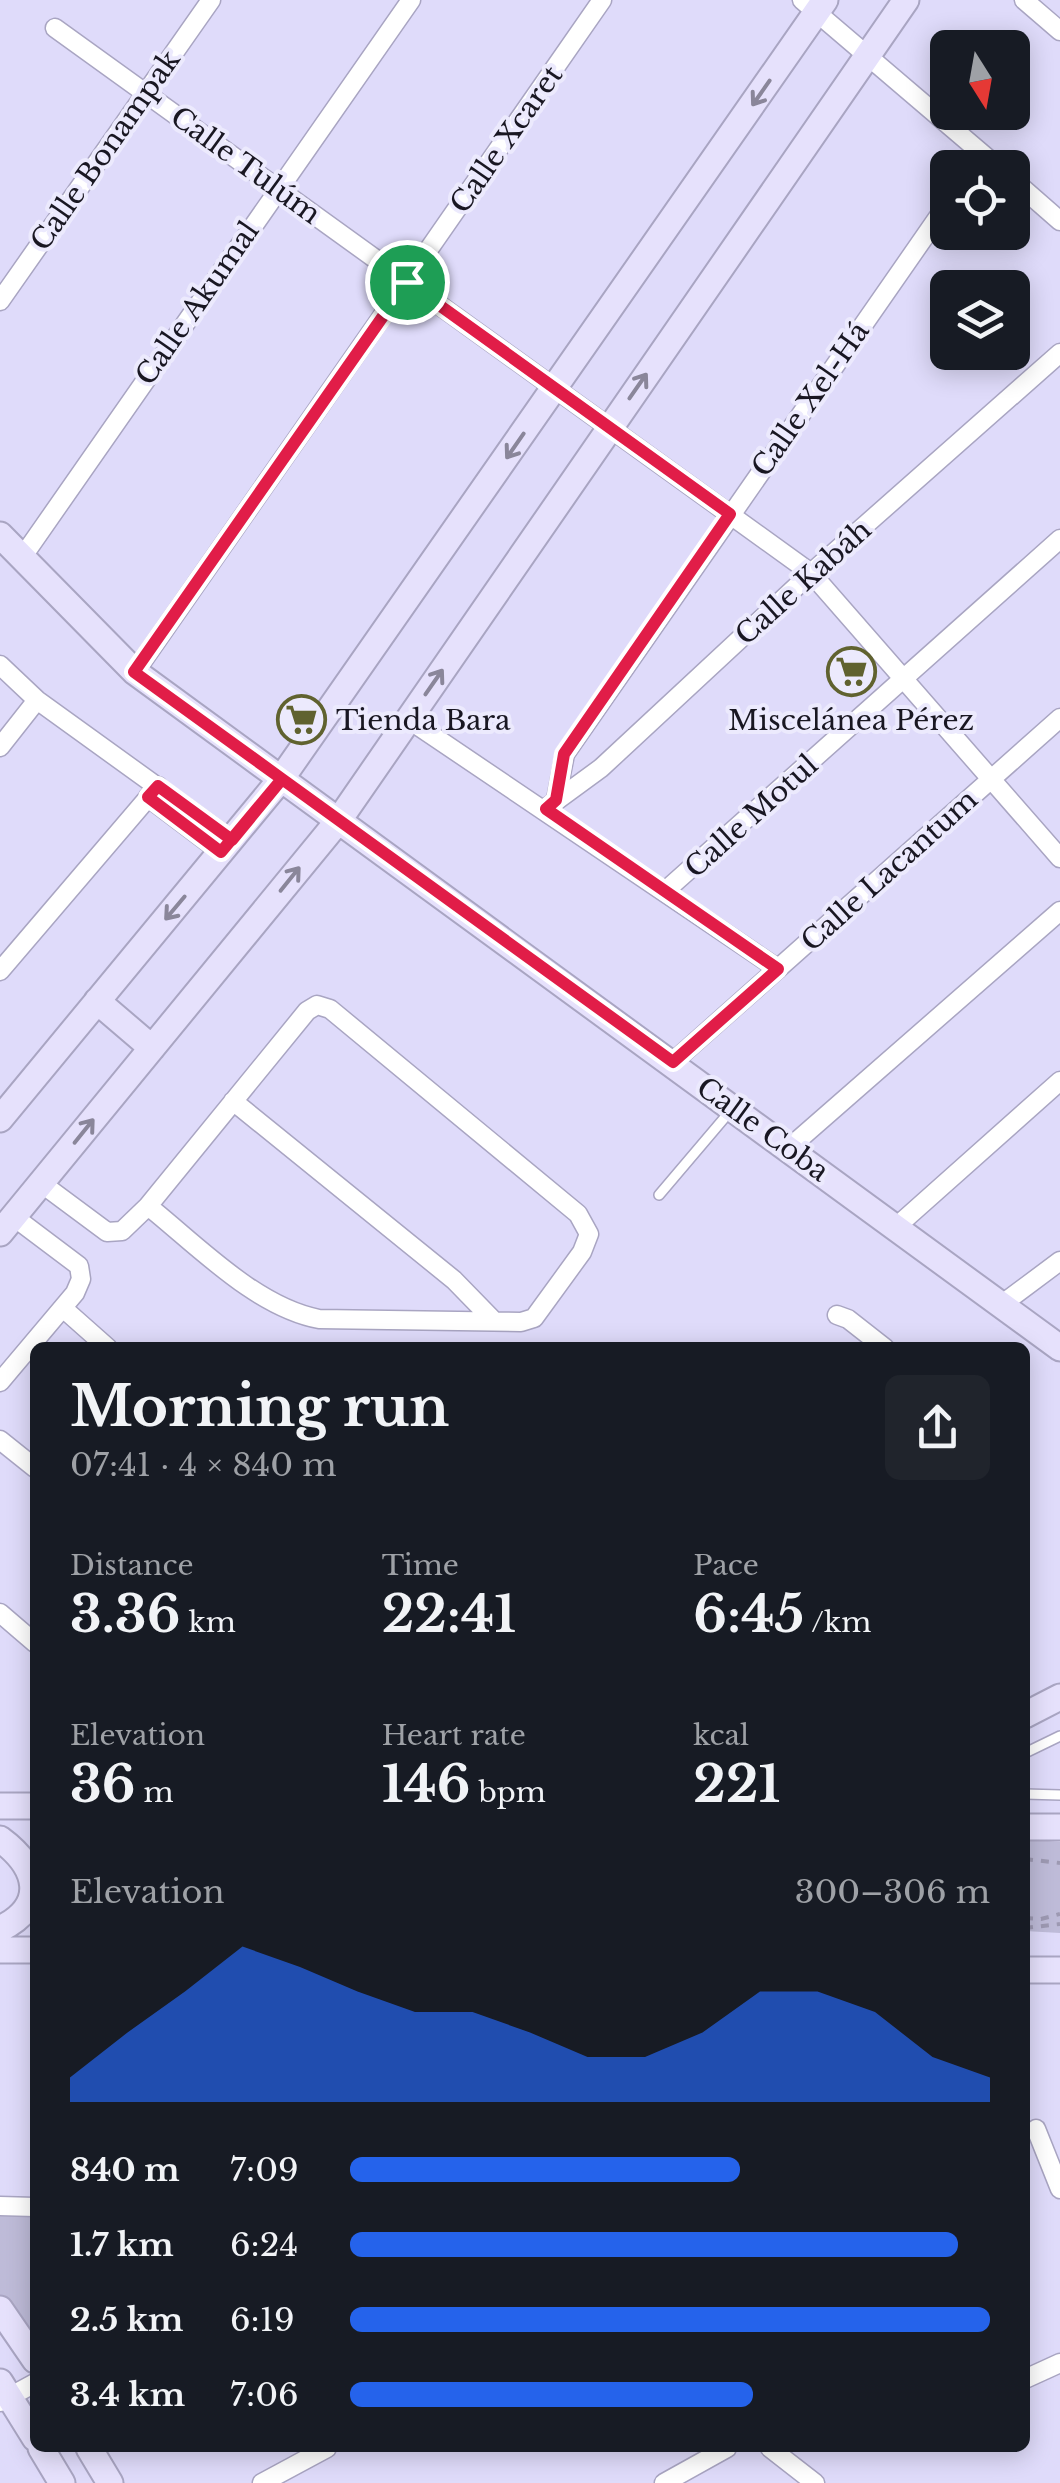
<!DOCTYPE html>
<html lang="en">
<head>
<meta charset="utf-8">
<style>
  body { margin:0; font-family:"Libre Baskerville",serif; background:#20242c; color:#f1f3f6; height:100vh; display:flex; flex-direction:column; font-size:38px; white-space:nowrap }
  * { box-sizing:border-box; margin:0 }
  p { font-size:32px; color:#9ea1a6 }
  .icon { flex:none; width:55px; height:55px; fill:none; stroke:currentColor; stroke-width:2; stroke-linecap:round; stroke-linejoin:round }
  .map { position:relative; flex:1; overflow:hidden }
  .drawer { position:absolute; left:30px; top:1342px; width:1000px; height:1110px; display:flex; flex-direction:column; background:#171b24; border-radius:15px; box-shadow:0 5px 25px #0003 }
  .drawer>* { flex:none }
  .needle { width:65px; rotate:169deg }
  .tools { position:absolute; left:930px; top:30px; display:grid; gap:20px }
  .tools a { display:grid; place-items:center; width:100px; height:100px; border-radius:15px; background:#171b24; box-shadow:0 5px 25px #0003; font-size:50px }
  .pin { position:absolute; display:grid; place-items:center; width:85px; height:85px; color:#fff; margin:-42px; border:5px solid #fff; border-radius:50%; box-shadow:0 2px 10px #0007 }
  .round { display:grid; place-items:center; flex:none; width:105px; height:105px; border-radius:15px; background:#20242c }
  .headline { display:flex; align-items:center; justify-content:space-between; height:170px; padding:0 40px }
  h1 { font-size:55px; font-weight:800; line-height:75px }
  .figures { display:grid; grid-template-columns:repeat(3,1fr); gap:15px; height:170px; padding:10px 40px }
  .figures div { display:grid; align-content:center }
  .figures b { font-size:50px; font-weight:800 }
  .figures small { font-size:28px; font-weight:400 }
  .figures p { font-size:28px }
  .chart { height:280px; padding:20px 40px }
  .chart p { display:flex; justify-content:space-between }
  .chart svg { width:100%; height:180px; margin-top:10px; fill:#2563eb; opacity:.7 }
  ul { padding:0 40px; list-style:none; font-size:32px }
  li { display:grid; grid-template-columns:160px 120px 1fr; align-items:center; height:75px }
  li i { height:25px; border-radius:12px; background:#2563eb }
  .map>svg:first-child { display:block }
</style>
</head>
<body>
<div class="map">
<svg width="1060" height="2483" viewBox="0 0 1060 2483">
  <rect width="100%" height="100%" fill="#dfdbfa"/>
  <path fill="#bebbd8" d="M1025 1839 1060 1842V1933L1025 1931Z
    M0 2206 35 2207V2360L0 2309Z"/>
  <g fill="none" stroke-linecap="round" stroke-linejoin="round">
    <defs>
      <path id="lane" d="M659 1195 732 1109
        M1025 1753 1060 1736
        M1025 1794 1060 1795"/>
      <path id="street" d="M802 0 999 168
        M1024 0 1060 31
        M55 28 811 573 1060 858
        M1012 179 1060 221
        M0 301 211 0
        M21 559 411 0
        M0 665 37 700 231 840
        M135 672 602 0
        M408 719 778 969
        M0 747 37 700
        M148 797 221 852
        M556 800 565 754 948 203
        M545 809 601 768 811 573 1060 353
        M664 892 1060 539
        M0 971 158 786
        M673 1062 1060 718
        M233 1101 454 1280 493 1320
        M789 1148 1060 911
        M41 1183 107 1232 122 1231 148 1206 307 1011 317 1005 330 1009 578 1214 589 1234 582 1252 534 1318 521 1322 319 1319C256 1307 198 1246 148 1206
        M896 1227 1060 1081
        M1001 1305 1060 1261
        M64 1309 108 1348
        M837 1315 848 1319 885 1348
        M0 1382 75 1293 81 1279 79 1266 14 1217
        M0 1440 35 1468
        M0 1613 35 1643
        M1036 2129 1060 2189
        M0 2206 35 2207
        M1025 2379 1060 2363
        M0 2402 35 2383
        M770 2448 815 2483
        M262 2483 327 2448
        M664 2483 727 2448"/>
      <path id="secondary" d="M0 535 135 672 1060 1348
        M97 1001 152 1048
        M0 1119 281 779 825 0
        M0 1233 339 820 906 0
        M1025 1715 1060 1697
        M0 1806H35
        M1025 1827H1060
        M0 1839C38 1867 49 1905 0 1929
        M0 1950H35
        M1025 1970H1060
        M0 2309 35 2360
        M0 2382 35 2438
        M41 2448 62 2483
        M89 2448 110 2483"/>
    </defs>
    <use href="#lane" stroke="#a9a5c2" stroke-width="12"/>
    <use href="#street" stroke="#a9a5c2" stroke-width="21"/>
    <use href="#secondary" stroke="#a9a5c2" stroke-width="29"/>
    <path stroke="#9d99b2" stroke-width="4" stroke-dasharray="8 8" stroke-linecap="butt" d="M1025 1859 1060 1863
      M1025 1918 1041 1919 1060 1914
      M1025 1928 1060 1924"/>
    <use href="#lane" stroke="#fff" stroke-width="9"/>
    <use href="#street" stroke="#fff" stroke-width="18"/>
    <use href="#secondary" stroke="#e6e1fc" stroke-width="25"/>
  </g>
  <defs><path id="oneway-shaft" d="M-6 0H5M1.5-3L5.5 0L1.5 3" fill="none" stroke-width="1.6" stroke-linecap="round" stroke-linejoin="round" transform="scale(2.5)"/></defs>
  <g stroke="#8a869a">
    <use href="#oneway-shaft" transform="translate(761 93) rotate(125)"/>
    <use href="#oneway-shaft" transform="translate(638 386) rotate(-55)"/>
    <use href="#oneway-shaft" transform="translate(515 446) rotate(125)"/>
    <use href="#oneway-shaft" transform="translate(434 682) rotate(-55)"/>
    <use href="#oneway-shaft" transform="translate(290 879) rotate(-51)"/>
    <use href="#oneway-shaft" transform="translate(175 908) rotate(130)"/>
    <use href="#oneway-shaft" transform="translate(84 1131) rotate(-51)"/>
  </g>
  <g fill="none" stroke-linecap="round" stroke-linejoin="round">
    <defs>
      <path id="route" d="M407 282 134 672 282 779 232 840 158 786 148 797 221 852 282 779 673 1062 778 969 546 809 556 800 564 754 730 514 407 282"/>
    </defs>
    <use href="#route" stroke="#fff" stroke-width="20"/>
    <use href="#route" stroke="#e11d48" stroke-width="12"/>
  </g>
  <defs>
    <symbol id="supermarket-ring" viewBox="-11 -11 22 22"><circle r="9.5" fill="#eceafd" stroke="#60622f" stroke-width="1.5"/><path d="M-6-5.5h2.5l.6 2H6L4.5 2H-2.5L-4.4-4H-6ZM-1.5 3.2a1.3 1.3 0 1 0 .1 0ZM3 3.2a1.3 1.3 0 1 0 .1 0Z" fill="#60622f"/></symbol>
  </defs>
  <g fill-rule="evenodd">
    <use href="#supermarket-ring" x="824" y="644" width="55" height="55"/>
    <use href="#supermarket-ring" x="274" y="692" width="55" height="55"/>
  </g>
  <g text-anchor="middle" stroke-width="8" stroke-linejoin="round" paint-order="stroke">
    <g font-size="28" fill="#191722" stroke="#eceafd">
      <text transform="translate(506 139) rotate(-55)" y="10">Calle Xcaret</text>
      <text transform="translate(105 150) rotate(-55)" y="10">Calle Bonampak</text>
      <text transform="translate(246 165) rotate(36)" y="10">Calle Tulúm</text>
      <text transform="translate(197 303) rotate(-55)" y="10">Calle Akumal</text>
      <text transform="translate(810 399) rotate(-55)" y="10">Calle Xel-Há</text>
      <text transform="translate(803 582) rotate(-42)" y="10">Calle Kabáh</text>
      <text transform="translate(751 816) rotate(-42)" y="10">Calle Motul</text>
      <text transform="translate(889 870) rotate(-42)" y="10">Calle Lacantum</text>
      <text transform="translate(763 1129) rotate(36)" y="10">Calle Coba</text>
    </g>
    <g font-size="28" fill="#191722" stroke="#eceafd" text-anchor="start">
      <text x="336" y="730">Tienda Bara</text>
      <text x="851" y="730" text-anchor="middle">Miscelánea Pérez</text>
    </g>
  </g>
</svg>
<div class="tools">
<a><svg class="needle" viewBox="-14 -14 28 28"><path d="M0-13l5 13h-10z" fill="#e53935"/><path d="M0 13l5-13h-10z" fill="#9ea1a6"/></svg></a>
<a><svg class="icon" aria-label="locate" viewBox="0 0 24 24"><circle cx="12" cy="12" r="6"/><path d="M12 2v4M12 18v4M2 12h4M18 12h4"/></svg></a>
<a><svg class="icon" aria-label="layers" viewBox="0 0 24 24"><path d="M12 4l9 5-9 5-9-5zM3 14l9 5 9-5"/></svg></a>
</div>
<div class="pin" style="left:407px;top:282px;background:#1e9e55"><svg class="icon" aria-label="arrive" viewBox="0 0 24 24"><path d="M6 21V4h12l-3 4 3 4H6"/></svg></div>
<section class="drawer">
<div class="headline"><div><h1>Morning run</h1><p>07:41 · 4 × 840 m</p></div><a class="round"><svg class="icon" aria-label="share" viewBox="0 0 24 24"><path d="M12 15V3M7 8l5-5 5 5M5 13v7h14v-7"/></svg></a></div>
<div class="figures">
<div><p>Distance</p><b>3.36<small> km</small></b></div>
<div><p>Time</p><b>22:41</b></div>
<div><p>Pace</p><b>6:45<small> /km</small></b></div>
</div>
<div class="figures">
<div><p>Elevation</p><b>36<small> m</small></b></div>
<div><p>Heart rate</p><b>146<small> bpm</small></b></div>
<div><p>kcal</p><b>221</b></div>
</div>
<div class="chart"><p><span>Elevation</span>300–306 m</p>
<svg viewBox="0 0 160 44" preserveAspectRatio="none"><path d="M0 44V38L10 27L20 17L30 6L40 11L50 17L60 22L70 22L80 27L90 33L100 33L110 27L120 17L130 17L140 22L150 33L160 38V44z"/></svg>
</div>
<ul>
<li><b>840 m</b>7:09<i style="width:61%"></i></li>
<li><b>1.7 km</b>6:24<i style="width:95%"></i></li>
<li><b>2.5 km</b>6:19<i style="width:100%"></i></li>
<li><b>3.4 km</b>7:06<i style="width:63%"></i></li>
</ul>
</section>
</div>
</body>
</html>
